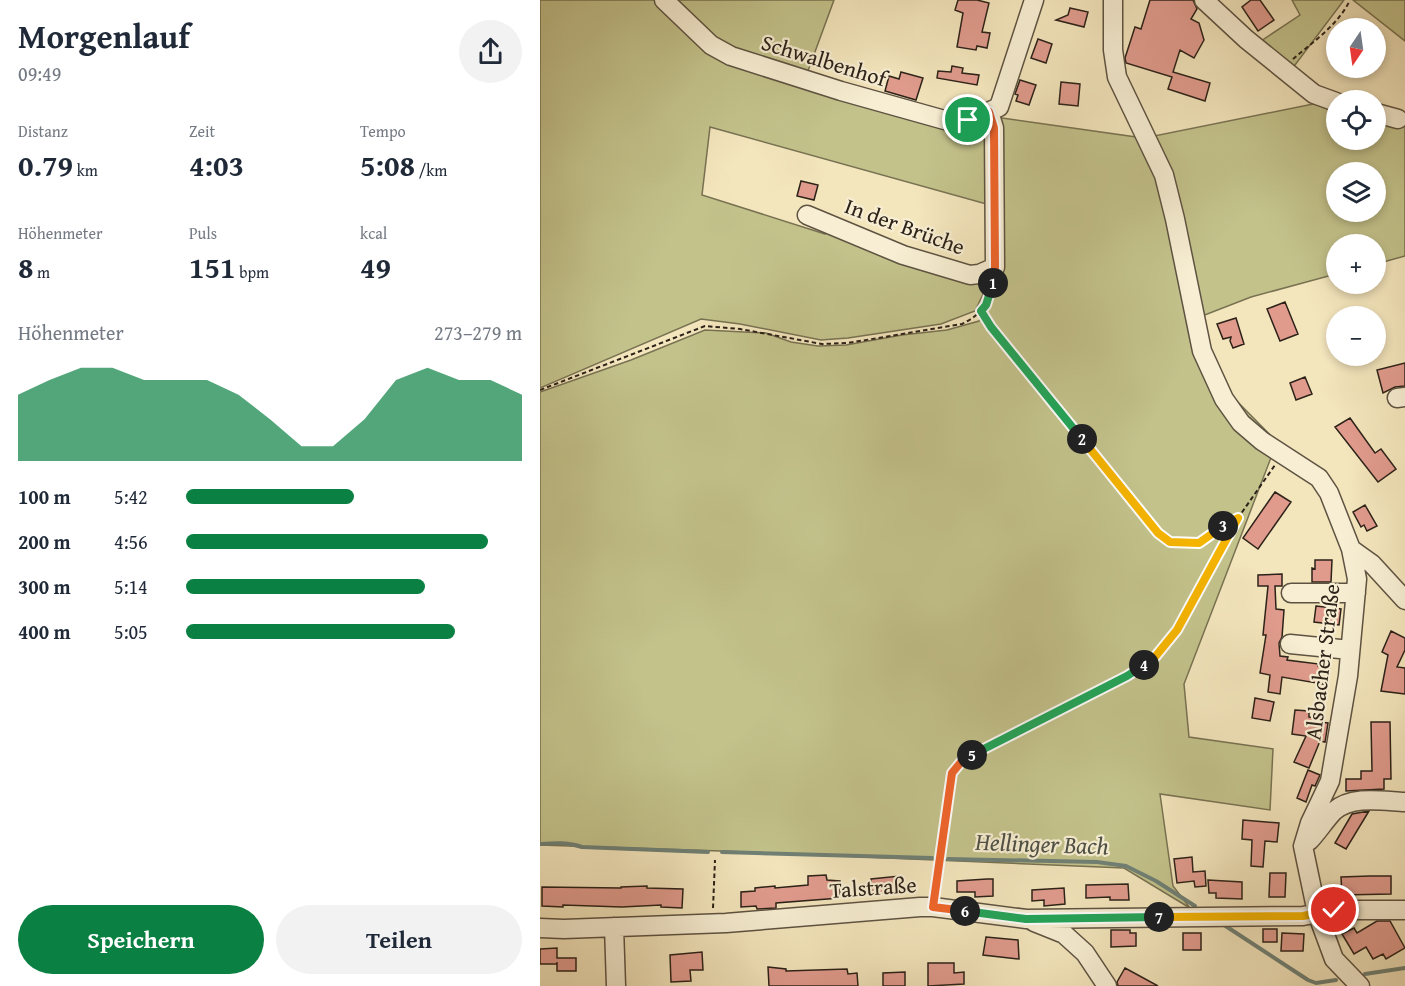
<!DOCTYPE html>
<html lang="de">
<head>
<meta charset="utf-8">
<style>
  body { margin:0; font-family:"Gentium Book Plus",serif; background:#f2f2f3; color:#1f2937; height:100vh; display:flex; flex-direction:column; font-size:22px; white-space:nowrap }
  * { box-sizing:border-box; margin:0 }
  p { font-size:20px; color:#747a83 }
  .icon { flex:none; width:33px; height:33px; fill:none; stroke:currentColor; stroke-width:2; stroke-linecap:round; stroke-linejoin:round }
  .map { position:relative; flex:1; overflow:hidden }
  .drawer { display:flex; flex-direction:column; background:#fff; width:540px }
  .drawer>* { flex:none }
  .needle { width:39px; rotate:193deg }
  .fabs { position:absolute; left:786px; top:18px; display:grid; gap:12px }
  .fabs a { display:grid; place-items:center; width:60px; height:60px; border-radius:50%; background:#fff; box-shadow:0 3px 9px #0003; font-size:30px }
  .pin { position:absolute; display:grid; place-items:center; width:51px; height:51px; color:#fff; margin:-26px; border:3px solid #fff; border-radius:50%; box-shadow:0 2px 6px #0007 }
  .km { position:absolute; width:30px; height:30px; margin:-15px; border-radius:50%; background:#222; color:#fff; font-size:16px; line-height:30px; text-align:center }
  .round { display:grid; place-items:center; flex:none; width:63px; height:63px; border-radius:32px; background:#f2f2f3 }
  .summary { display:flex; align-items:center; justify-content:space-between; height:102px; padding:0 18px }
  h1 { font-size:33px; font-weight:700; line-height:45px }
  .figures { display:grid; grid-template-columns:repeat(3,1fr); gap:9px; height:102px; padding:6px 18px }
  .figures div { display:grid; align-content:center }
  .figures b { font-size:30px; font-weight:700 }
  .figures small { font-size:16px; font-weight:400 }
  .figures p { font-size:16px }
  .chart { height:168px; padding:12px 18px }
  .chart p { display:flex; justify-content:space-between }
  .chart svg { width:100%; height:108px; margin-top:6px; fill:#0b8043; opacity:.7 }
  .button { display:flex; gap:12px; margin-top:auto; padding:12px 18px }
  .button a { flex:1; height:69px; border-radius:36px; background:#0b8043; color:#fff; font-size:24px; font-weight:700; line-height:69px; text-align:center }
  .button a+a { background:#f2f2f3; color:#1f2937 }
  ul { padding:0 18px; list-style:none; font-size:20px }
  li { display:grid; grid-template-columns:96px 72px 1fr; align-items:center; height:45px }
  li i { height:15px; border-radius:8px; background:#0b8043 }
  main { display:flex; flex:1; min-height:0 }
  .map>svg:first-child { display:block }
</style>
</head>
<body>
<main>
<section class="drawer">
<div class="summary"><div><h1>Morgenlauf</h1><p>09:49</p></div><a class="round"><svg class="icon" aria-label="share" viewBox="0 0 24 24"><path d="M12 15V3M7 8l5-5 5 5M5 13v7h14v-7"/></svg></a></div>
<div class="figures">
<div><p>Distanz</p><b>0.79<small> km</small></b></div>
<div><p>Zeit</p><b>4:03</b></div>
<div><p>Tempo</p><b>5:08<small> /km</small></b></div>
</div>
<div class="figures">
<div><p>Höhenmeter</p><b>8<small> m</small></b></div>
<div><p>Puls</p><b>151<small> bpm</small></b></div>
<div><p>kcal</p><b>49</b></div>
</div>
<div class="chart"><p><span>Höhenmeter</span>273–279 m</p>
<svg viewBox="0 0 160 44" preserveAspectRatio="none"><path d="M0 44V17L10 11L20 6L30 6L40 11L50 11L60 11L70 17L80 27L90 38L100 38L110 27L120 11L130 6L140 11L150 11L160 17V44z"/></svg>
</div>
<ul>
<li><b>100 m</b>5:42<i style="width:50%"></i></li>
<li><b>200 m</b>4:56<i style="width:90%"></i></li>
<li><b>300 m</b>5:14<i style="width:71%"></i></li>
<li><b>400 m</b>5:05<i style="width:80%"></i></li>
</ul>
<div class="button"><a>Speichern</a><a>Teilen</a></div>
</section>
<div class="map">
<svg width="865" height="986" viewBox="0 0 865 986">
  <rect width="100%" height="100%" fill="#f3e5bc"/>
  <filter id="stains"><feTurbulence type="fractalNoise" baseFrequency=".00333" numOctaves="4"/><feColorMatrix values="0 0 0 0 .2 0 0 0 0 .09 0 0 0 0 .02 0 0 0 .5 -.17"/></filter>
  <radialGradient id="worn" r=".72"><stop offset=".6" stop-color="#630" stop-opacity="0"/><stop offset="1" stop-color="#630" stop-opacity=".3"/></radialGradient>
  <path fill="#c3c28b" stroke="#787252" stroke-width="1.5" fill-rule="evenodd" d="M0 0H118L168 47 429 125 441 127 448 136 450 205 170 127 162 195 285 234 287 226 449 272 448 284 435 311 401 324 308 338 281 340 200 324 161 319 0 388Z
    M127 0H294L265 79 192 54Z
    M752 0H804L752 69 718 43 760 15Z
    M813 0H865V41Z
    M778 103 796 107V140H836V116L865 123V256L836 264V244H796V274L711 297 657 318 609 137ZM796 172H836V212H796Z
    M455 117 603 138 682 386 737 442 644 684 649 737 733 749 730 810 620 794 633 886 650 908 584 868 181 851 0 845V392L91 360 165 330 226 333 251 342 278 346 306 345 362 335 407 330 439 321 459 289Z"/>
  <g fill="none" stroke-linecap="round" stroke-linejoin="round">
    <path stroke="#6f8075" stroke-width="4" d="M0 844C15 843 28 842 42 847L168 852
      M182 852 392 858
      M408 859 557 862 586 866 616 881 655 906
      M681 923 768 980 776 983 796 980
      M825 974 865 968"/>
  </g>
  <path fill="#e09b8d" stroke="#2c2219" stroke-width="1.5" d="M418 0H437L449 3 442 32 450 33 447 48 437 46 436 50 417 47 423 13 415 10Z
    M610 0H653L657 9 651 19 659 23 664 40 654 58 640 50 633 72 670 83 665 101 628 89 632 77 586 63 585 58 595 27 601 29Z
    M711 0H720L734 20 718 31 702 7Z
    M530 8 548 12 544 27 516 20 528 15Z
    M498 39 512 44 506 63 491 58Z
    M412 66 423 68 422 73 439 75 437 85 397 78 398 71 411 72Z
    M361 72 383 78 376 100 345 91 349 76 359 79Z
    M480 80 496 85 489 105 476 101 478 95 475 94Z
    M521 82 540 84 538 106 519 104Z
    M261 181 278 185 274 200 257 196Z
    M745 302 758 334 740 341 727 309Z
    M696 318 704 344 693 348 690 341 691 337 683 339 677 324Z
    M865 363V386L855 387 843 393 837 370Z
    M765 377 772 394 756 400 750 383Z
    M810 418 835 453 841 449 856 469 838 482 795 427Z
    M735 492 751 502 718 549 703 538Z
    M825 505 837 526 827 531 824 525 821 527 813 512Z
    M775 560H792L791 582H772V568L775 569Z
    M742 574V586H735L736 609 744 610 742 637 739 643 740 656 748 657 747 660 779 664 778 666 790 668 788 685 742 677 740 694 728 692 730 675 720 673 726 635H723L728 586H718V575Z
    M776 606 801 609 799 625 774 622Z
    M851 631 865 638V650L857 667 865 668V694L841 691 848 655 842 652Z
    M715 698 734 702 730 721 712 718Z
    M755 710 769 711V717L780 718V722L788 723 785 742 780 741 769 768 754 762 766 736 752 734Z
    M831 722H850L851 779H844V789L806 791V779H821V771H832Z
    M768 770 780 775 775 786 772 785 766 802 757 798Z
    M829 811 806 849 795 843 812 814Z
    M703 820 739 823 737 842 725 841 723 867 711 866 712 840 702 839Z
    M652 857 653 872 665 871 666 886 655 887 654 881 637 883 634 859Z
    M730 873H746L745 897H729Z
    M286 875 287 880 300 881V898L236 903V908L217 909 216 906 201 907V892L215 891V888L235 886V888L268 885V876Z
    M360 876 362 892 332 894 331 879Z
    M830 876H851V894L802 895 801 877Z
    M447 879H453V896L435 897V892H417V881Z
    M668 880 702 882V899L676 898V893H669Z
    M588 884 589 900H570V897L546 898V885Z
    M107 886V888L143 889 142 908 121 907V905L82 907 23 905V907L2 906V887L81 888V887Z
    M524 888 525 904 504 906V900L492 901V890Z
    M837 921H850L865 948 846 959 843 954 833 959 826 947 814 954 802 934 814 928 817 933Z
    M723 929H737V942H723Z
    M571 930H590V933H596V946L571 947Z
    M643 933H661V950H643Z
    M742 933 764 934 763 951H741Z
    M446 937 478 940 479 959 443 955Z
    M17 948V958H36V971H17V962V964H0V949Z
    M162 952 163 970H150L151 981 131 982 130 955Z
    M388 963H414V973L424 972V984L388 986Z
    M228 967 246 969V971L307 969 308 974 317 973 318 986H229Z
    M585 968 618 986H578L577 982Z
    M365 972V986H343V973Z"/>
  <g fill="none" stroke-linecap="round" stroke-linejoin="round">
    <defs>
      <path id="minor" d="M124 0 171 45 191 56 301 91 408 121H428L459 107 494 0
        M573 0V50L577 77 624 175 635 219 662 351 684 399 701 423 722 441 779 478 789 493 811 549 817 579 808 676 790 781 770 823 763 846 777 913 794 959 820 986
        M664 0 706 39 774 94 796 102
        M836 113 858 119
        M267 215 363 255 430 275 439 274 455 267 454 128 449 112
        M857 398 865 397
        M811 549 832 564 865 600
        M751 593H816
        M750 644 810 650
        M769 841C778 832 785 820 794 811 812 795 843 801 865 802
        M494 922 524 934 545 953 567 986
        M74 927 76 986
        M0 928 24 929 186 923 380 907H393L486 919 763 916 794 910H865"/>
    </defs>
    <use href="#minor" stroke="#5e5342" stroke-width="21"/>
    <path stroke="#2c2219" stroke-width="2" stroke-dasharray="4.5 3" stroke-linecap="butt" d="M753 59C773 42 799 24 810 0
      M441 311 451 327 618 533 630 542 659 543 684 525 698 518
      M0 390 165 326 200 329 282 344 308 343 422 324C440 315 449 305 452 285
      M395 893 413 773 422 761 446 746 587 676 615 657 637 630 698 518 735 465
      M173 908 175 860"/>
    <use href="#minor" stroke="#f7eed3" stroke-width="18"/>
  </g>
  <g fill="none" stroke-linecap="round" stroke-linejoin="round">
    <defs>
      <path id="split-1" d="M428 120 449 112 454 128 455 267 453 283"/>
      <path id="split-2" d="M453 283 446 305 441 311 451 327 542 439"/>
      <path id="split-3" d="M542 439 618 533 630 542 659 543 683 526"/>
      <path id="split-4" d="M604 665 615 657 637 630 698 518 683 526"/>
      <path id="split-5" d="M432 755 587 676 604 665"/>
      <path id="split-6" d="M425 911 393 907 412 773 422 761 432 755"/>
      <path id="split-7" d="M425 911 486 919 619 917"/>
      <path id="split-8" d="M619 917 763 916 794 910"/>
    </defs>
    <use href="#split-1" stroke="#fff" stroke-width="12"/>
    <use href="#split-2" stroke="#fff" stroke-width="12"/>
    <use href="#split-3" stroke="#fff" stroke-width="12"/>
    <use href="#split-4" stroke="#fff" stroke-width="12"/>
    <use href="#split-5" stroke="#fff" stroke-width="12"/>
    <use href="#split-6" stroke="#fff" stroke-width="12"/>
    <use href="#split-7" stroke="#fff" stroke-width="12"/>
    <use href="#split-8" stroke="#fff" stroke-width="12"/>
    <use href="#split-1" stroke="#f0652b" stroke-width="8"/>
    <use href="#split-2" stroke="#22a559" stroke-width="8"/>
    <use href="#split-3" stroke="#f5b400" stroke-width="8"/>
    <use href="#split-4" stroke="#f5b400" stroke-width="8"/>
    <use href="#split-5" stroke="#22a559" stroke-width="8"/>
    <use href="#split-6" stroke="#f0652b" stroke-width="8"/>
    <use href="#split-7" stroke="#22a559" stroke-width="8"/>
    <use href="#split-8" stroke="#f5b400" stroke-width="8"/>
  </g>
  <g text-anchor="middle" stroke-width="4.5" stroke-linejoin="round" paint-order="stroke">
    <g font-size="22" fill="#2c2219" stroke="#f7eed3">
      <text transform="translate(284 60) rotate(17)" y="8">Schwalbenhof</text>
      <text transform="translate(365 226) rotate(20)" y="8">In der Brüche</text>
      <text transform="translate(782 662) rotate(-83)" y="8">Alsbacher Straße</text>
      <text transform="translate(333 887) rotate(-4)" y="8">Talstraße</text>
    </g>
    <g font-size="24" font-style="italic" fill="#4d5147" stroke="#f7eed3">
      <text transform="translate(502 844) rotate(2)" y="8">Hellinger Bach</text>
    </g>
  </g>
  <rect width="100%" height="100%" filter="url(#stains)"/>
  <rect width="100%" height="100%" fill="url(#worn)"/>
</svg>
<div class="fabs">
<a><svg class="needle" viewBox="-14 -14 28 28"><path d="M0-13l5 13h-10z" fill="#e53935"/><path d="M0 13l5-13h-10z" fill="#747a83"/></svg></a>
<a><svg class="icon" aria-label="locate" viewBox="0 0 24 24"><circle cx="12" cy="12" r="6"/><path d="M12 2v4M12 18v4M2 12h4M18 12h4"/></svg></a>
<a><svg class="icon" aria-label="layers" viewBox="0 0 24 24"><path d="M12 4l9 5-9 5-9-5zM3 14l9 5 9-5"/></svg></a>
<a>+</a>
<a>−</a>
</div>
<div class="pin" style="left:428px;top:120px;background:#1e9e55"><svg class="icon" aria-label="arrive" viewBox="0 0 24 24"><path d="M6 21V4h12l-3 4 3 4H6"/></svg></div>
<div class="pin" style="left:794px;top:910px;background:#d93025"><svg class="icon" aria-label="check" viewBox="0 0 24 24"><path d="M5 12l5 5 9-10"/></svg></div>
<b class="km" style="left:453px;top:283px">1</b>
<b class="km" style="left:542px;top:439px">2</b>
<b class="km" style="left:683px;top:526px">3</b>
<b class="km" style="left:604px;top:665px">4</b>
<b class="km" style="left:432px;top:755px">5</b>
<b class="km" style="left:425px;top:911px">6</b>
<b class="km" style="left:619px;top:917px">7</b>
</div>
</main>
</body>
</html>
